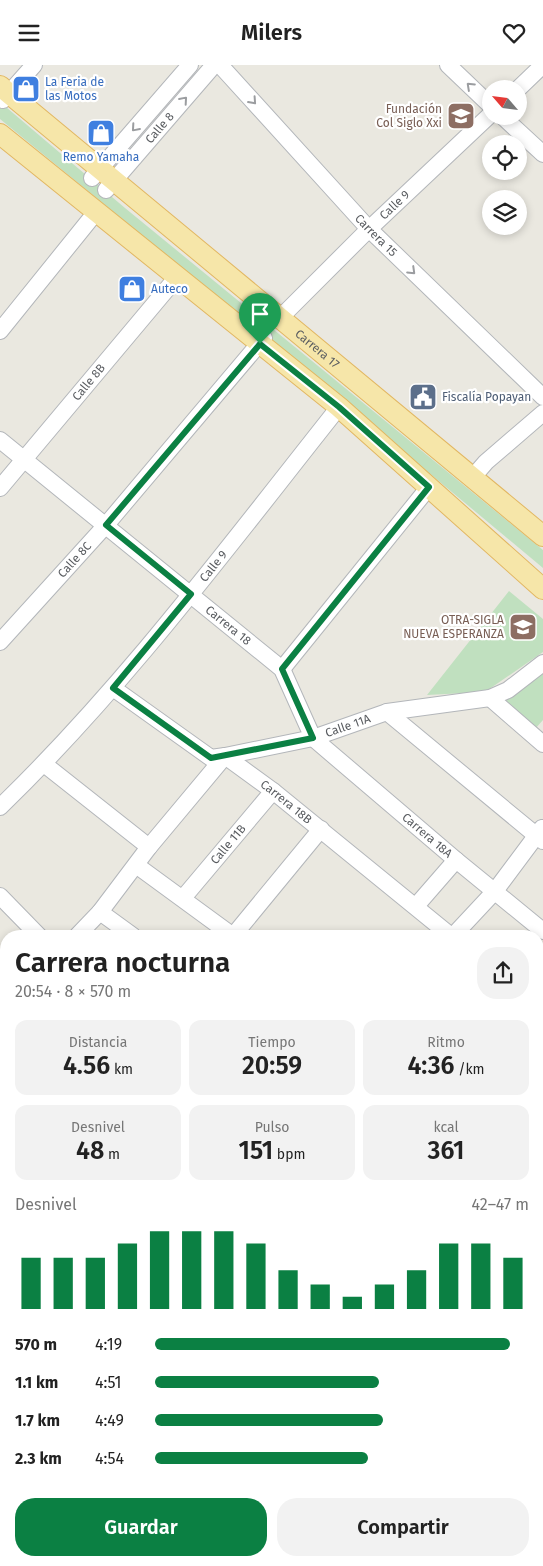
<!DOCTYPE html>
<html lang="es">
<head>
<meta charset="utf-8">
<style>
  body { margin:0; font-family:"Fira Sans",sans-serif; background:#f2f2f2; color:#222; height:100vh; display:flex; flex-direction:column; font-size:19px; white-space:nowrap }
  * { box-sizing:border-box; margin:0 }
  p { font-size:16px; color:#767676 }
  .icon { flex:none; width:28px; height:28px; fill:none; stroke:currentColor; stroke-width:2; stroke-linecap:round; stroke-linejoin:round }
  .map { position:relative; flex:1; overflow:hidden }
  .sheet { position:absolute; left:0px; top:865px; width:544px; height:636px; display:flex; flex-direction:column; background:#fff; border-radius:20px 20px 0 0; box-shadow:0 2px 8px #0003 }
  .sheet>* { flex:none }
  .needle { width:32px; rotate:298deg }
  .buttons { position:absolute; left:482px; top:15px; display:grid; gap:10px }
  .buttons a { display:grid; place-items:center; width:45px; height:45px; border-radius:50%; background:#fff; box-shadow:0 2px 8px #0003; font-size:25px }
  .pin { position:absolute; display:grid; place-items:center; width:42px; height:42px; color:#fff; margin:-51px -21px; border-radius:50% 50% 50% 0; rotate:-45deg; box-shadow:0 0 5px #0007 }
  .pin .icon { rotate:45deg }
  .round { display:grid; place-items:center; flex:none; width:52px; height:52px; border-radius:20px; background:#f2f2f2 }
  .headline { display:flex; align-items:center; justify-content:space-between; height:85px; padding:0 15px }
  h1 { font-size:28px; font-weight:600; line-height:38px }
  .metrics { display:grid; grid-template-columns:repeat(3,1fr); gap:8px; height:85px; padding:5px 15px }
  .metrics div { display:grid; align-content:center; border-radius:12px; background:#f2f2f2; text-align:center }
  .metrics b { font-size:25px; font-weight:600 }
  .metrics small { font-size:14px; font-weight:400 }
  .metrics p { font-size:14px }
  .chart { height:140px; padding:10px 15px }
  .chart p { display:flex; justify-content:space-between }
  .chart svg { width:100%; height:90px; margin-top:5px; stroke:#0b8043; stroke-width:6 }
  .cta { display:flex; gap:10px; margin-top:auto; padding:10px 15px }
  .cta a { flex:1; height:58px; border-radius:20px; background:#0b8043; color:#fff; font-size:20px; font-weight:600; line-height:58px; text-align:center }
  .cta a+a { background:#f2f2f2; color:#222 }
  ul { padding:0 15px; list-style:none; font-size:16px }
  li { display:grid; grid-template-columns:80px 60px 1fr; align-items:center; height:38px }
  li i { height:12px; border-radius:6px; background:#0b8043 }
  header { display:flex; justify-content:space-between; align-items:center; height:65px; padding:0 15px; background:#fff; font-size:22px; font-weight:600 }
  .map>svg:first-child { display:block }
</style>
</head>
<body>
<header><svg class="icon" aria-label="menu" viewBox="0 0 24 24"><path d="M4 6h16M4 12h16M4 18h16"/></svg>Milers<svg class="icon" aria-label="heart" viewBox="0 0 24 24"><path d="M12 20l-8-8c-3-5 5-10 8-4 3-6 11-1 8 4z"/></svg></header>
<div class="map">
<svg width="543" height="1501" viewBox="0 0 543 1501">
  <rect width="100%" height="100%" fill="#eae8e0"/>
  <path fill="#f7dddc" d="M538 1187H543V1501H400L393 1495H538Z"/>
  <path fill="#c0e0bf" d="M0 37 125 143 543 485V503L266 272 0 54Z
    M509 526 543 554V587L485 627 427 630Z
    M543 606V655L535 664 502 635Z"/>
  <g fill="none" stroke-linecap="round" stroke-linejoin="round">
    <path stroke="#a5d7f6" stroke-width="25" d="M0 1139H6
      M538 1158H543"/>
    <defs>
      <g id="minor">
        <path id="s1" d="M220 0 369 164 543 332"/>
        <path d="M448 0 491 41"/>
        <path d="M518 24 543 0"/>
        <path d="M3 35 34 0"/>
        <path d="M502 51 543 89"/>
        <path d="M92 113 190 0"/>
        <path id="s2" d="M106 125 214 0"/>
        <path id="s3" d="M280 253 369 164 491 49"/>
        <path d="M0 266 96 147"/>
        <path id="s4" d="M0 375 282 604 313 673 456 795 543 866"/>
        <path d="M473 412 486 397 543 348"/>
        <path id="s5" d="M0 423 177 212"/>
        <path id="s6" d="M0 577 106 460 264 273"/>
        <path d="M282 604 429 422"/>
        <path id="s7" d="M113 623 211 693 225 691 273 726 451 871"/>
        <path d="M490 633 543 679"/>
        <path d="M387 647 543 776"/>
        <path d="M44 699 149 782"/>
        <path id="s8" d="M0 742C126 620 230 479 339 342"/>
        <path d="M136 800 233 871"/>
        <path d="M0 831 39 871"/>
        <path id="s9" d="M183 833 273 726"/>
        <path d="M416 841 456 795"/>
        <path d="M100 847 133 871"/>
        <path id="s10" d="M77 871 100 847 149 782 225 691 313 673 387 647 490 633 508 625 543 598"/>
        <path d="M233 871 321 764"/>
        <path d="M453 871 495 826 542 763"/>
        <path d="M0 937 6 934"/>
        <path d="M538 939 543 944"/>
        <path d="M0 973 6 978"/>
        <path d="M0 1044 6 1048"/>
        <path d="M538 1045 543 1038"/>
        <path d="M0 1117 6 1122"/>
        <path d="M538 1122 543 1127"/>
        <path d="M538 1142H543"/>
        <path d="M0 1219 6 1220"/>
        <path d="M92 1495 93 1501"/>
        <path d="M373 1495 378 1501"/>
        <path d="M217 1501 218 1495"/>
      </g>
      <g id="major">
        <path id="s11" d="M0 21 543 471"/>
        <path d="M0 69 339 342 543 524"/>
      </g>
    </defs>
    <use href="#minor" stroke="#b3b6ba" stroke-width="18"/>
    <use href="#major" stroke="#e2b762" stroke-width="22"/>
    <use href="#minor" stroke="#fff" stroke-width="16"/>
    <use href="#major" stroke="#f6e6a9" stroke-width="20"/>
  </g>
  <defs><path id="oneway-chevron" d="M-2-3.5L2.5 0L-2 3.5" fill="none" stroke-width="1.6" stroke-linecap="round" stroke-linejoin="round" transform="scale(1.25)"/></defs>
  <g stroke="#9b9da0">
    <use href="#oneway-chevron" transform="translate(470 21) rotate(-137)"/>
    <use href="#oneway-chevron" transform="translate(184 35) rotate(-49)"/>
    <use href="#oneway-chevron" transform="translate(253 36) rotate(48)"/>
    <use href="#oneway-chevron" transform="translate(135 63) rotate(131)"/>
    <use href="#oneway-chevron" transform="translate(412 206) rotate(44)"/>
  </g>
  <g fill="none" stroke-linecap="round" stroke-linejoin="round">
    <defs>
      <path id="route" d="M260 279 339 342 429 422 282 604 313 673 211 693 113 623 191 529 106 460Z"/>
    </defs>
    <use href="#route" stroke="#fff" stroke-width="10"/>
    <use href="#route" stroke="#0b8043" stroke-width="6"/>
  </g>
  <defs>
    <symbol id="shop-square" viewBox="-11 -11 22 22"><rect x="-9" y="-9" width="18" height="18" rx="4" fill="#3f7fe0" stroke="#fff"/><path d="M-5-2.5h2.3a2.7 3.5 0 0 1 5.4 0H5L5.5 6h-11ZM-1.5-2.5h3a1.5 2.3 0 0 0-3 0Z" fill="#fff"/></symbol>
    <symbol id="school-square" viewBox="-11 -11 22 22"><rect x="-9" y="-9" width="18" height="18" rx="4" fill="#8d6e63" stroke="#fff"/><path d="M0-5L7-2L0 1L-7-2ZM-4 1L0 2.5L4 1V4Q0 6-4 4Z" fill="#fff"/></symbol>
    <symbol id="civic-square" viewBox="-11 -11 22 22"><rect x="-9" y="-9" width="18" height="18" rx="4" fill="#5c6f8a" stroke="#fff"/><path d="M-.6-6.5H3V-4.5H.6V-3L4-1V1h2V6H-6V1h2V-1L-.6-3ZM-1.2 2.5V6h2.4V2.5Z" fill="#fff"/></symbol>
  </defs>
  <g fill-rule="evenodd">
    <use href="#shop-square" x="10" y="8" width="32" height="32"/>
    <use href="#school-square" x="445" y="35" width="32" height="32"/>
    <use href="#shop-square" x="85" y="52" width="32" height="32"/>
    <use href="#shop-square" x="116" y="208" width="32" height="32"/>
    <use href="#civic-square" x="407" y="316" width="32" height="32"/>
    <use href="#school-square" x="507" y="546" width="32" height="32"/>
  </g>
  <g text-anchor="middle" stroke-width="4.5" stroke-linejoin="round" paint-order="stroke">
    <g font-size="12" fill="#366cbe" stroke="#fff" text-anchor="start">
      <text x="45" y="21">La Feria de<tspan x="45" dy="14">las Motos</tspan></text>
      <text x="101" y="96" text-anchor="middle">Remo Yamaha</text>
      <text x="151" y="228">Auteco</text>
    </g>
    <g font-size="12" fill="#785e54" stroke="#fff" text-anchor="end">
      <text x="442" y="48">Fundación<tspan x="442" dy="14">Col Siglo Xxi</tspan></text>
      <text x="504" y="559">OTRA-SIGLA<tspan x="504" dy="14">NUEVA ESPERANZA</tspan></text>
    </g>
    <g font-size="12" fill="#595c60" stroke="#fff">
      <text dy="4" stroke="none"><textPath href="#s2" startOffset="82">Calle 8</textPath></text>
      <text dy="4" stroke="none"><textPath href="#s3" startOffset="161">Calle 9</textPath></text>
      <text dy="4" stroke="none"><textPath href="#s1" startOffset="231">Carrera 15</textPath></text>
      <text dy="4" stroke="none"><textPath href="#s11" startOffset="412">Carrera 17</textPath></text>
      <text dy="4" stroke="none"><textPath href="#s5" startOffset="138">Calle 8B</textPath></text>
      <text dy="4" stroke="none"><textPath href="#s6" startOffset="111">Calle 8C</textPath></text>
      <text dy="4" stroke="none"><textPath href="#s8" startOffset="322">Calle 9</textPath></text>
      <text dy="4" stroke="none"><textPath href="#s4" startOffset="294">Carrera 18</textPath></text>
      <text dy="4" stroke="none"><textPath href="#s10" startOffset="360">Calle 11A</textPath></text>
      <text dy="4" stroke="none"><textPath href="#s7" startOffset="211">Carrera 18B</textPath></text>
      <text dy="4" stroke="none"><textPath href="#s4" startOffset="589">Carrera 18A</textPath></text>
      <text dy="4" stroke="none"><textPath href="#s9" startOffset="70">Calle 11B</textPath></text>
    </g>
    <g font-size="12" fill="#4e5e75" stroke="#fff" text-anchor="start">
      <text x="442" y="336">Fiscalía Popayan</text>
    </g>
  </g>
</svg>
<div class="buttons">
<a><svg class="needle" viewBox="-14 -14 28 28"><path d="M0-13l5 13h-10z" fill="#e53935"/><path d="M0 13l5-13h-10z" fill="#767676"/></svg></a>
<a><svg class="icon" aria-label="locate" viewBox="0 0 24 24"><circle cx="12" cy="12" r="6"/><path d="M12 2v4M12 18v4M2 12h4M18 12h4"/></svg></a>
<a><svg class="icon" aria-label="layers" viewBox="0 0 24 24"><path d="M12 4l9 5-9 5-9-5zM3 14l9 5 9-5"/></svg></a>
</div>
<div class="pin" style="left:260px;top:279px;background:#1e9e55"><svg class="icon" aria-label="arrive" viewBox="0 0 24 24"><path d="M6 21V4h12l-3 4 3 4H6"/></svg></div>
<section class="sheet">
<div class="headline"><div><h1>Carrera nocturna</h1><p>20:54 · 8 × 570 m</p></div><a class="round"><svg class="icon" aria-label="share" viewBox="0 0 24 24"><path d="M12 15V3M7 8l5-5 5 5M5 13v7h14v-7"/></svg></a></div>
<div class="metrics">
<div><p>Distancia</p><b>4.56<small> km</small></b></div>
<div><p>Tiempo</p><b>20:59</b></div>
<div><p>Ritmo</p><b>4:36<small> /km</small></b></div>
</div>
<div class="metrics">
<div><p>Desnivel</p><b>48<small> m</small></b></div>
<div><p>Pulso</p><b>151<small> bpm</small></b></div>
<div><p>kcal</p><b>361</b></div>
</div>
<div class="chart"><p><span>Desnivel</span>42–47 m</p>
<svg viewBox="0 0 160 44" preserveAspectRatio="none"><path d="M5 44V19M15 44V19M25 44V19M35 44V12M45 44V6M55 44V6M65 44V6M75 44V12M85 44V25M95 44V32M105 44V38M115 44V32M125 44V25M135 44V12M145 44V12M155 44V19"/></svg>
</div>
<ul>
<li><b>570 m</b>4:19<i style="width:95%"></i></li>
<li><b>1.1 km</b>4:51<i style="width:60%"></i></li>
<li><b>1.7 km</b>4:49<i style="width:61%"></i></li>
<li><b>2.3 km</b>4:54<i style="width:57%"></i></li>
</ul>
<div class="cta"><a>Guardar</a><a>Compartir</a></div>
</section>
</div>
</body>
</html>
